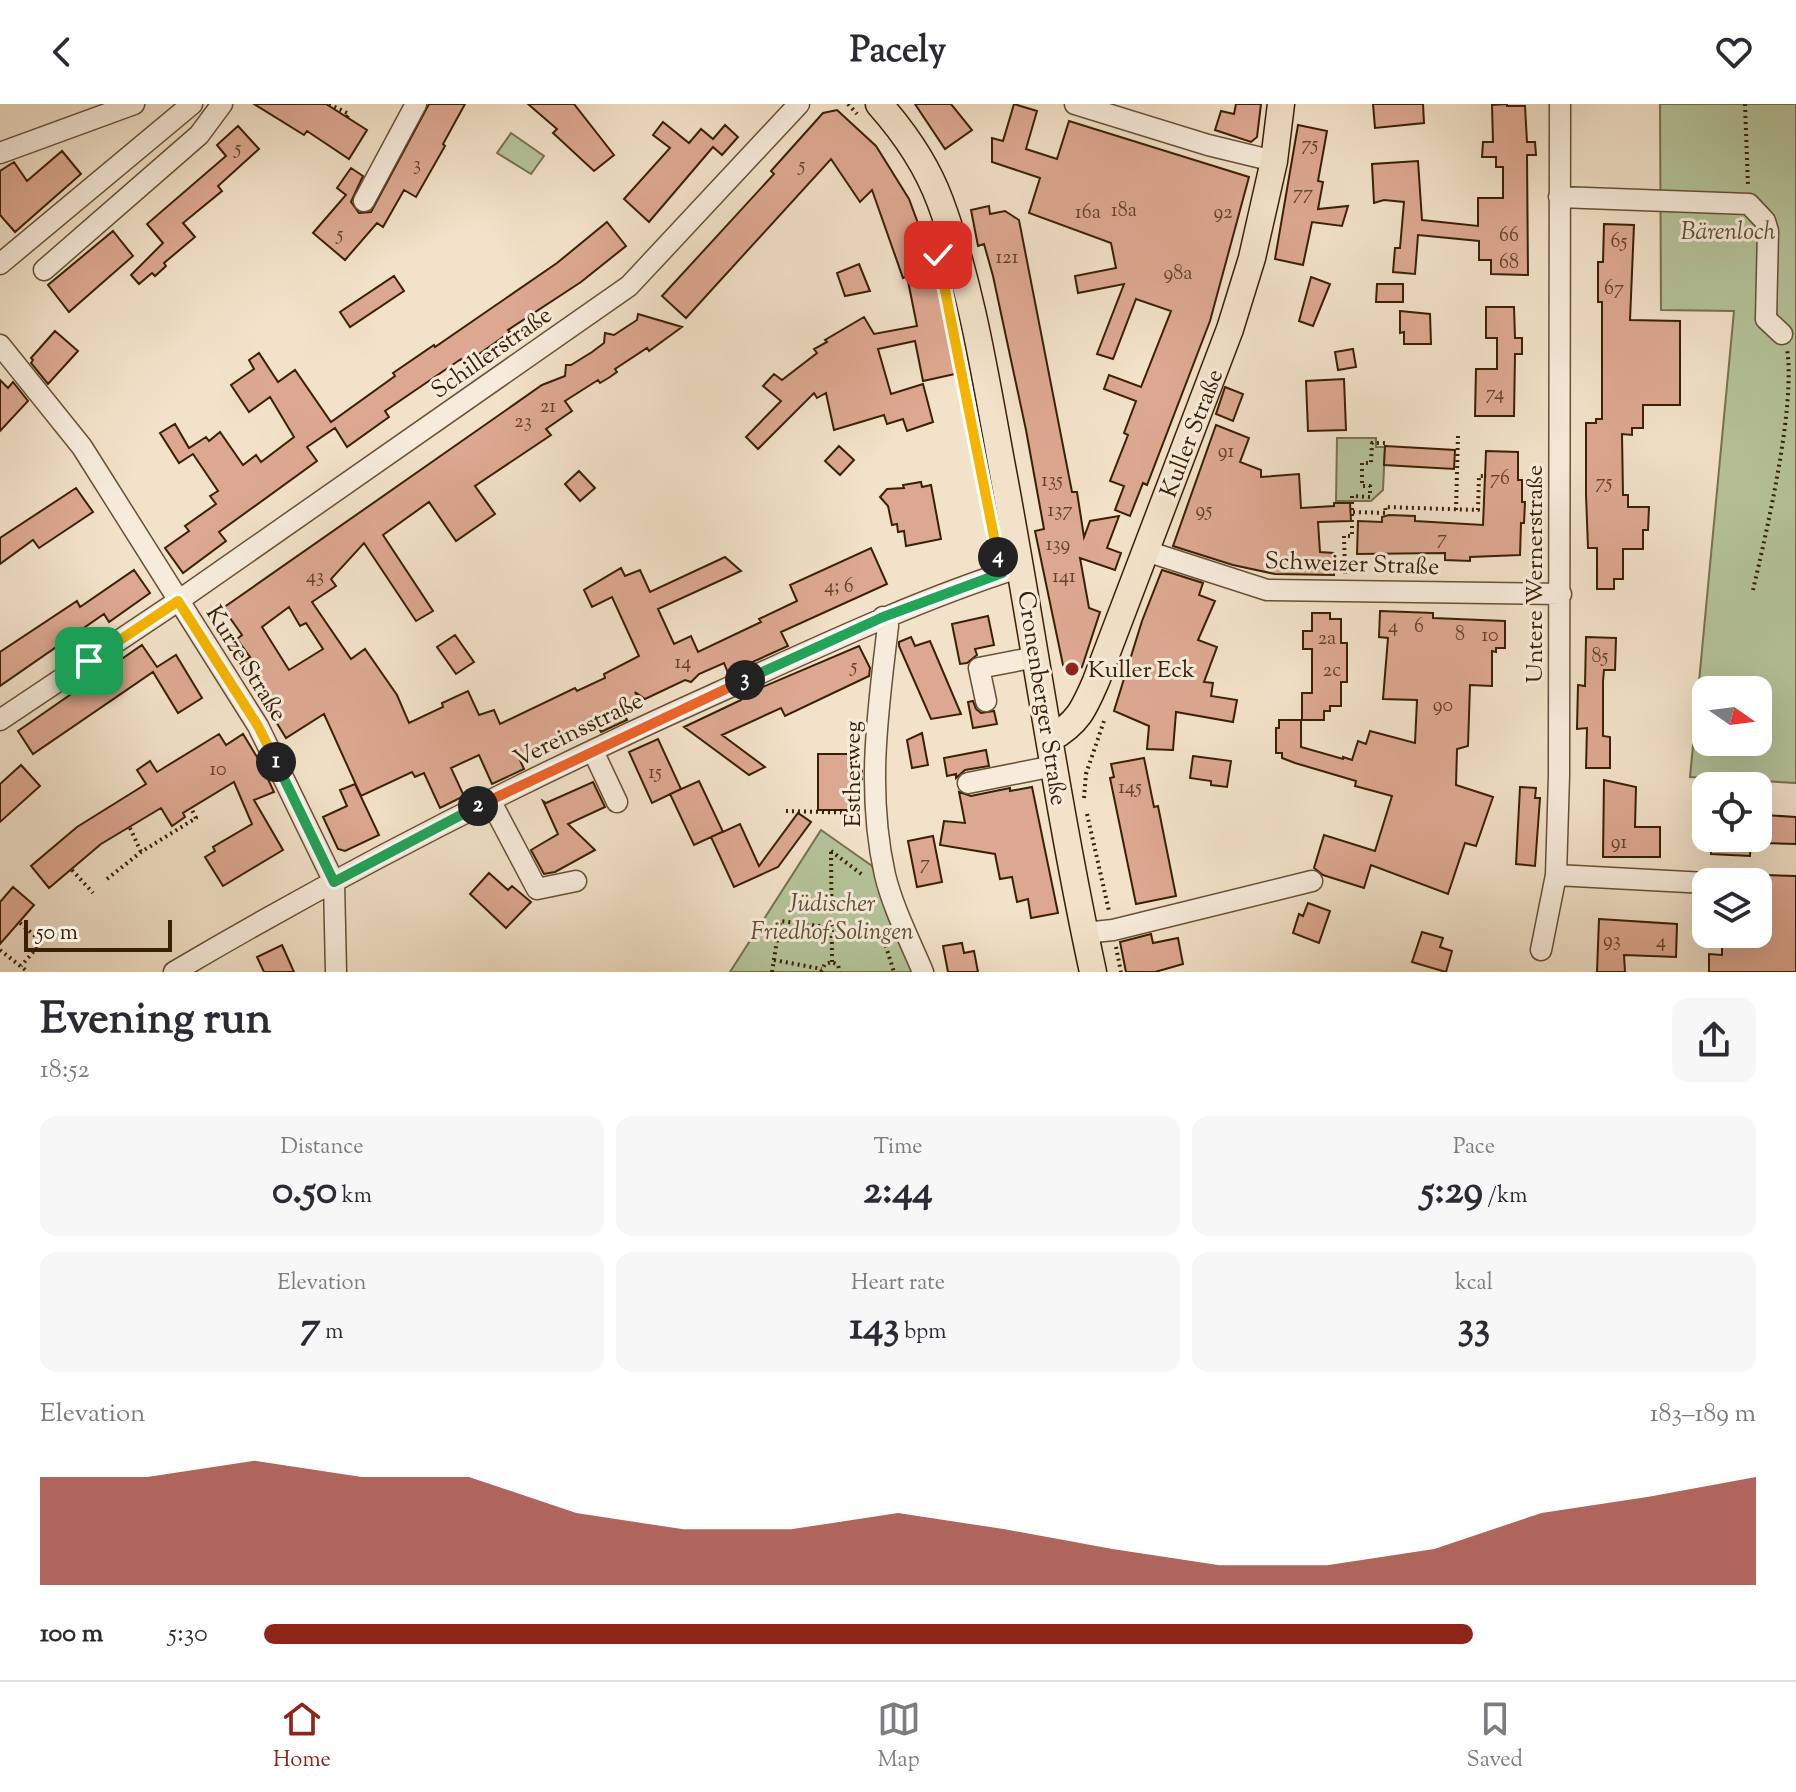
<!DOCTYPE html>
<html lang="en">
<head>
<meta charset="utf-8">
<style>
  body { margin:0; font-family:"Sorts Mill Goudy",serif; background:#f7f7f7; color:#2b2b33; height:100vh; display:flex; flex-direction:column; font-size:30px; white-space:nowrap }
  * { box-sizing:border-box; margin:0 }
  p { font-size:26px; color:#7c7c81 }
  .icon { flex:none; width:44px; height:44px; fill:none; stroke:currentColor; stroke-width:2; stroke-linecap:round; stroke-linejoin:round }
  .map { position:relative; height:868px; overflow:hidden }
  .panel { display:flex; flex-direction:column; background:#fff; flex:1 }
  .panel>* { flex:none }
  .needle { width:52px; rotate:104deg }
  .controls { position:absolute; left:1692px; top:572px; display:grid; gap:16px }
  .controls a { display:grid; place-items:center; width:80px; height:80px; border-radius:16px; background:#fff; box-shadow:0 8px 32px #0002; font-size:40px }
  .scale { position:absolute; left:24px; bottom:20px; width:148px; box-sizing:border-box; padding-left:8px; border:4px solid #3a2004; border-top:0; font-size:22px; line-height:28px; white-space:nowrap; color:#3a2004; -webkit-text-stroke:6px #f7ecdc; paint-order:stroke }
  .pin { position:absolute; display:grid; place-items:center; width:68px; height:68px; color:#fff; margin:-34px; border-radius:16px; box-shadow:0 4px 12px #0006 }
  .km { position:absolute; width:40px; height:40px; margin:-20px; border-radius:50%; background:#222; color:#fff; font-size:22px; line-height:40px; text-align:center }
  .round { display:grid; place-items:center; flex:none; width:84px; height:84px; border-radius:16px; background:#f7f7f7 }
  .overview { display:flex; align-items:center; justify-content:space-between; height:136px; padding:0 40px }
  h1 { font-size:44px; font-weight:700; line-height:60px }
  .figures { display:grid; grid-template-columns:repeat(3,1fr); gap:12px; height:136px; padding:8px 40px }
  .figures div { display:grid; align-content:center; border-radius:16px; background:#f7f7f7; text-align:center }
  .figures b { font-size:40px; font-weight:700 }
  .figures small { font-size:22px; font-weight:400 }
  .figures p { font-size:22px }
  .chart { height:224px; padding:16px 40px }
  .chart p { display:flex; justify-content:space-between }
  .chart svg { width:100%; height:144px; margin-top:8px; fill:#8f2418; opacity:.7 }
  ul { padding:0 40px; list-style:none; font-size:26px }
  li { display:grid; grid-template-columns:128px 96px 1fr; align-items:center; height:60px }
  li i { height:20px; border-radius:10px; background:#8f2418 }
  header { display:flex; justify-content:space-between; align-items:center; height:104px; padding:0 40px; background:#fff; font-size:36px; font-weight:700 }
  .tabs { display:flex; justify-content:space-around; align-items:center; height:112px; border-top:2px solid #e1e1e2; background:#fff; font-size:22px; color:#7c7c81 }
  .tabs a { display:grid; justify-items:center; gap:4px }
  .tabs .on { color:#8f2418 }
  .map>svg:first-child { display:block }
</style>
</head>
<body>
<header><svg class="icon" aria-label="back" viewBox="0 0 24 24"><path d="M15 5l-7 7 7 7"/></svg>Pacely<svg class="icon" aria-label="heart" viewBox="0 0 24 24"><path d="M12 20l-8-8c-3-5 5-10 8-4 3-6 11-1 8 4z"/></svg></header>
<div class="map">
<svg width="1796" height="868" viewBox="0 0 1796 868">
  <rect width="100%" height="100%" fill="#f2e2c9"/>
  <filter id="stains"><feTurbulence type="fractalNoise" baseFrequency=".0025" numOctaves="4"/><feColorMatrix values="0 0 0 0 .2 0 0 0 0 .09 0 0 0 0 .02 0 0 0 .5 -.17"/></filter>
  <radialGradient id="worn" r=".72"><stop offset=".6" stop-color="#630" stop-opacity="0"/><stop offset="1" stop-color="#630" stop-opacity=".3"/></radialGradient>
  <path fill="#b5c49b" stroke="#787250" stroke-width="2" fill-rule="evenodd" d="M1660 0H1796V679L1690 673 1734 207 1661 206ZM1706 586H1758V638H1706Z
    M511 29 544 52 531 70 497 49Z
    M1337 334H1376V343H1385L1383 386 1371 397H1336Z
    M821 726 872 762 914 868H730Z"/>
  <path fill="#dda891" stroke="#3a2004" stroke-width="2" fill-rule="evenodd" d="M254 0H326L367 26 349 55 307 27 304 31Z
    M429 0H465L443 40 445 42 416 93 404 86 383 123 377 119 345 156 313 129 346 91 337 84 351 64 363 72 351 98 359 109 371 108Z
    M528 0H574L614 51 594 67 553 29 557 25Z
    M915 0H951L972 26 945 45Z
    M1014 0 1037 7 1026 45 1057 55 1069 17 1249 73 1210 217 1147 381 1143 379 1130 412 1115 406 1124 382 1110 377 1128 331 1124 329 1136 297 1104 285 1109 271 1141 283 1171 207 1136 195 1113 255 1097 250 1124 180 1078 189 1075 172 1116 164 1111 139 1029 109 1040 74 992 58V34L1003 37Z
    M1236 0H1261L1257 33 1251 38 1215 26 1221 7 1234 10Z
    M1373 0H1423L1424 19 1375 24Z
    M1507 0V2H1525L1527 38H1535L1536 51H1527L1528 171 1491 170V156H1479V137L1418 131 1415 170 1393 168 1395 144H1400L1404 98 1384 96 1374 99 1372 60 1418 57 1422 116 1478 122V94H1503V63H1496V53H1482L1483 38H1493L1492 1Z
    M837 6 876 42 909 95 935 165 955 270 923 277 915 237 878 245 891 290 923 280 933 318 907 327 903 315 887 320 884 311 834 326 826 289 817 294 814 289 758 345 746 333 781 297 763 282 774 270 782 276 817 249 814 245 827 238 825 236 864 213 874 230 917 222 907 172 903 174 872 86 860 98 831 55 686 214 662 192 774 70 771 67 823 9Z
    M663 18 689 39 701 25 713 35 725 21 738 33 722 51 713 43 649 118 624 95 670 44 653 31Z
    M1298 21 1327 27 1318 77 1323 78 1318 105 1348 102 1342 122 1312 118 1303 161 1275 155Z
    M238 22 259 45 218 82 222 87 183 119 195 133 164 159 166 162 155 172 152 169 139 180 131 171 163 139 147 120 226 52 217 41Z
    M62 47 81 70 15 128 0 111V67L14 58 27 77Z
    M989 102 990 110 1005 107 1019 116 1072 388H1077L1084 433 1090 417 1119 412 1107 444 1121 449 1115 466 1080 454 1089 504 1100 508 1082 563 1076 568 1068 567 1063 561 1035 427 1044 425 1026 326 993 172 984 140 978 142 971 106Z
    M607 118 626 142 581 178 508 226 510 228 465 260 461 255 385 307 389 313 347 343 335 324 307 343 317 357 219 428 226 437 183 469 165 444 189 427 185 422 216 400 210 392 218 387 193 350 179 359 160 329 175 320 189 344 206 333 209 337 220 328 243 361 256 351 261 358 294 333 270 293 249 308 231 281 254 265 249 256 259 249 278 278 295 266 331 318 395 272 393 269 434 241 435 243 557 159Z
    M1604 120 1634 121 1630 216 1680 217V301H1643V324H1632V331L1622 330 1623 391H1628V403H1649L1648 426H1643V445H1623V475H1614V485H1597V444H1588L1586 391V319H1596V315H1602V198H1598V158H1603Z
    M113 127 133 152 69 208 48 181Z
    M859 160 870 187 845 192 837 169Z
    M394 172 404 187 350 223 340 208Z
    M1311 173 1330 180 1313 222 1299 217Z
    M1377 180H1403V198H1376Z
    M1486 203H1514L1515 234H1522V250H1515L1514 312H1475L1476 265H1497V234H1486Z
    M1400 207 1430 210 1431 240H1404V228L1400 229Z
    M638 210 682 223 649 247 647 244 615 265 617 268 610 273 600 279 598 276 565 297 572 307 546 325 551 331 475 382 495 410 456 437 429 398 383 431 433 507 416 517 364 439 331 475 336 482 312 498 351 555 365 545 397 591 409 619 443 603 442 599 468 587 479 611 494 606 500 620 575 584 577 587 605 574 604 570 639 552 612 493 592 503 584 486 621 464 625 472 640 466 650 488 725 453 741 467 658 505 674 540 691 532 698 548 761 518 759 515 797 497 790 481 871 444 887 480 781 528 788 542 728 569 724 559 699 570 691 578 685 576 645 595 635 588 640 597 629 603 630 605 624 609 627 616 601 628 596 618 519 654 524 665 492 680 479 651 451 664 464 692 440 704 424 669 415 673 412 668 361 692 324 610 286 634 240 559 250 553 237 535 242 531 223 504 542 281 565 272 566 261H571L592 248 604 239 605 229 614 231 637 216ZM289 503 300 522 306 519 323 545 289 566 262 523Z
    M55 227 78 247 48 280 31 259 33 256 31 254Z
    M1353 245 1356 263 1338 266 1335 248Z
    M1344 275 1346 326 1308 327 1306 277Z
    M0 276 8 284 13 278 28 297 0 327Z
    M1225 283 1243 290 1233 317 1216 310Z
    M1216 321 1249 334 1240 358 1261 366V373L1299 370 1301 404 1334 402V399H1350L1351 417 1318 418 1320 448 1334 449V471L1275 470 1233 461 1173 442Z
    M839 342 854 356 840 371 825 357Z
    M1385 342 1455 346 1454 365 1384 361Z
    M1486 347 1518 348V376H1522V398H1525L1524 419H1521L1520 451 1470 453V457L1445 456V449L1357 450 1358 417 1382 418V413L1389 411 1415 412V417L1483 421Z
    M579 367 595 384 580 397 565 380Z
    M921 378 922 383 931 381 941 435 906 442 904 427 898 428 897 420 892 421 888 402 880 393 887 385 904 384 903 381Z
    M76 384 93 408 39 444 33 436 0 460V434Z
    M134 466 150 489 109 518 104 510 0 582V548L77 497 80 503Z
    M1162 466 1203 479 1199 491 1215 497 1198 536 1217 543 1204 578 1213 579 1211 592 1237 596 1233 618 1176 608 1173 646 1147 645 1149 622 1114 607 1142 517Z
    M1380 507 1433 509V514L1505 517V544H1496V548L1492 547V582L1470 581 1468 642 1457 645 1456 681 1493 693 1476 742 1465 739 1448 790 1371 761 1364 784 1323 771 1314 764 1324 731 1375 747 1392 692 1355 682 1356 677 1295 659 1282 654V649H1276V624H1279V616H1301V643L1343 655V653L1352 656 1358 637 1366 640 1370 627 1415 639 1417 596 1383 595 1388 534 1379 533Z
    M1312 509H1330V515H1341V539H1347V578H1341V602H1330V607H1324V616H1302V589H1312V545H1303V527H1312Z
    M988 512 994 541 975 545 977 551 967 559 960 560 952 520Z
    M455 531 474 558 456 570 437 543Z
    M911 533 915 542 930 537 961 610 931 615 899 542V538Z
    M1586 533 1616 534 1615 566H1604L1603 577V632L1610 633V664H1586L1587 624 1577 625 1578 581 1585 582Z
    M142 541 157 563 176 551 202 594 178 609 153 568 33 650 18 627Z
    M859 542 870 564 869 572 785 612 781 604 722 631 765 663 749 671 684 623 741 596 739 593Z
    M973 597 976 605 981 609 994 607 997 620 973 624 968 598Z
    M922 629 928 661 912 664 907 636Z
    M219 630 226 641 243 630 260 658 274 688 254 696 283 746 223 782 205 753 215 747 213 743 252 720 234 678 183 709 185 713 172 722 161 704 101 740 49 784 31 762 77 723 146 680 137 666 150 657 157 668Z
    M658 635 681 685 652 699 629 648Z
    M986 646 989 662 965 666 956 674V670L947 672 944 654Z
    M818 650H856V665H862V681H856L855 706H818Z
    M1193 652 1231 657 1227 683 1211 681V677L1190 674Z
    M1144 654 1154 703 1158 702 1176 792 1136 800 1110 674 1114 673 1111 660Z
    M21 661 40 682 0 718V680Z
    M1604 676 1636 683 1635 723H1660V753H1603Z
    M699 677 723 728 740 720 759 762 798 709 811 718 778 763 734 783 711 733 722 728 694 741 670 690Z
    M593 678 605 703 568 720 595 746 555 768 544 770 531 746 558 730 543 697 546 699Z
    M355 680 379 731 345 747 338 745 323 713 347 702 340 686Z
    M1032 683 1058 809 1031 814 1028 795 1017 798 1012 773 1000 775 995 750 940 741 944 717 965 719 959 688 971 692 1010 684V687Z
    M1520 683 1536 684 1535 694H1540L1535 762 1516 760Z
    M1764 711 1796 713V740L1763 739Z
    M933 732 942 778 917 783 908 737Z
    M1712 734H1751L1750 752 1711 750Z
    M489 769 508 786 512 782 531 798 506 824 470 790Z
    M1766 771 1796 772V868H1709V850L1722 851V837L1763 838Z
    M13 783 34 801 0 840V798Z
    M1308 799 1330 807 1319 839 1293 829 1299 810 1303 812Z
    M1599 815 1677 820 1676 853 1624 851 1625 868H1597Z
    M1422 828 1443 834 1440 843 1452 847 1446 868 1412 858Z
    M1151 830 1153 839 1178 834 1183 860 1155 868H1126L1120 838Z
    M962 839 964 849 974 847 978 868H948L943 842Z
    M282 841 294 868H264L257 853Z"/>
  <g fill="none" stroke-linecap="round" stroke-linejoin="round">
    <defs>
      <path id="minor" d="M1075 0 1208 41 1274 57
        M0 49 134 0
        M1559 93 1749 100 1765 117 1768 127 1766 215 1782 230
        M364 97 416 0
        M0 160 192 0
        M44 166 199 31 222 0
        M0 241 82 343 258 622 334 778 336 868
        M1146 447 1267 486 1561 490
        M883 513 888 522C878 606 866 687 885 771 893 804 910 837 923 868
        M986 597 979 564 1036 553
        M0 616 178 497 629 182 799 0
        M593 647 617 698
        M968 679 1054 662
        M490 696 537 785 576 777
        M1556 771 1706 779
        M1084 829 1113 826 1312 777
        M1541 846 1556 771 1559 671 1560 0
        M174 868C350 764 532 672 719 588 818 543 917 496 1021 463"/>
      <path id="major" d="M879 0C903 27 927 62 940 97 972 183 986 277 1003 368 1034 534 1057 702 1093 868
        M1050 635C1078 619 1084 605 1096 577L1230 225 1252 154 1274 57 1281 0"/>
    </defs>
    <use href="#minor" stroke="#685035" stroke-width="23"/>
    <use href="#major" stroke="#3a2004" stroke-width="29"/>
    <path stroke="#3a2004" stroke-width="4" stroke-dasharray="2 4" stroke-linecap="butt" d="M329 0 349 10 347 13
      M848 0 857 10
      M1745 0 1748 82
      M1456 406 1458 331
      M1353 408 1386 409 1385 403 1478 406 1479 372H1487
      M1345 470 1344 432H1352V392L1370 393V382H1362V359H1371L1372 339H1386
      M1753 486C1767 426 1796 301 1787 245
      M1084 694 1086 670 1105 614
      M786 707 860 709
      M1087 710 1109 807
      M130 724 141 748
      M831 747 864 772
      M831 748 832 858
      M72 766 93 789
      M107 775 141 748 196 714 191 704
      M20 819 42 838 21 862
      M882 830 894 868
      M1116 843 1121 868
      M0 846 28 868
      M774 856 822 865
      M772 868 780 817 882 830
      M821 868 825 860 832 858 838 861 840 868"/>
    <use href="#minor" stroke="#f7ecdc" stroke-width="20"/>
    <use href="#major" stroke="#f2e2c9" stroke-width="26"/>
  </g>
  <g fill="none" stroke-linecap="round" stroke-linejoin="round">
    <defs>
      <path id="split-1" d="M89 557 178 497 258 622 276 658"/>
      <path id="split-2" d="M276 658 334 778 478 702"/>
      <path id="split-3" d="M478 702 745 576"/>
      <path id="split-4" d="M745 576 883 513 1002 469 998 453"/>
      <path id="split-5" d="M938 151 998 453"/>
    </defs>
    <use href="#split-1" stroke="#fff" stroke-width="16"/>
    <use href="#split-2" stroke="#fff" stroke-width="16"/>
    <use href="#split-3" stroke="#fff" stroke-width="16"/>
    <use href="#split-4" stroke="#fff" stroke-width="16"/>
    <use href="#split-5" stroke="#fff" stroke-width="16"/>
    <use href="#split-1" stroke="#f5b400" stroke-width="10"/>
    <use href="#split-2" stroke="#22a559" stroke-width="10"/>
    <use href="#split-3" stroke="#f0652b" stroke-width="10"/>
    <use href="#split-4" stroke="#22a559" stroke-width="10"/>
    <use href="#split-5" stroke="#f5b400" stroke-width="10"/>
  </g>
  <circle fill="#8f2418" stroke="#f7ecdc" stroke-width="3" cx="1072" cy="565" r="8"/>
  <g text-anchor="middle" stroke-width="6" stroke-linejoin="round" paint-order="stroke">
    <g font-size="20" fill="#634227">
      <text x="1310" y="46">75</text>
      <text x="238" y="50">5</text>
      <text x="417" y="66">3</text>
      <text x="802" y="67">5</text>
      <text x="1303" y="95">77</text>
      <text x="1124" y="112">18a</text>
      <text x="1088" y="114">16a</text>
      <text x="1223" y="114">92</text>
      <text x="340" y="136">5</text>
      <text x="1509" y="137">66</text>
      <text x="1619" y="143">65</text>
      <text x="1007" y="159">121</text>
      <text x="1509" y="164">68</text>
      <text x="1178" y="175">98a</text>
      <text x="1614" y="190">67</text>
      <text x="1495" y="295">74</text>
      <text x="548" y="308">21</text>
      <text x="523" y="323">23</text>
      <text x="1226" y="353">91</text>
      <text x="1500" y="380">76</text>
      <text x="1052" y="382">135</text>
      <text x="1604" y="384">75</text>
      <text x="1060" y="412">137</text>
      <text x="1204" y="412">95</text>
      <text x="1442" y="440">7</text>
      <text x="1058" y="446">139</text>
      <text x="315" y="478">43</text>
      <text x="1064" y="478">141</text>
      <text x="839" y="488">4; 6</text>
      <text x="1393" y="528">4</text>
      <text x="1419" y="528">6</text>
      <text x="1460" y="536">8</text>
      <text x="1490" y="537">10</text>
      <text x="1327" y="540">2a</text>
      <text x="1600" y="558">85</text>
      <text x="683" y="564">14</text>
      <text x="854" y="568">5</text>
      <text x="1332" y="572">2c</text>
      <text x="1443" y="607">90</text>
      <text x="218" y="671">10</text>
      <text x="655" y="674">15</text>
      <text x="1130" y="689">145</text>
      <text x="1619" y="744">91</text>
      <text x="925" y="765">7</text>
      <text x="1612" y="842">93</text>
      <text x="1661" y="843">4</text>
    </g>
    <g font-size="24" font-style="italic" fill="#5f5131" stroke="#f7ecdc">
      <text x="1728" y="135">Bärenloch</text>
      <text x="832" y="807">Jüdischer<tspan x="832" dy="28">Friedhof Solingen</tspan></text>
    </g>
    <g font-size="24" fill="#3a2004" stroke="#f7ecdc">
      <text transform="translate(491 248) rotate(-35)" y="8">Schillerstraße</text>
      <text transform="translate(1191 329) rotate(-69)" y="8">Kuller Straße</text>
      <text transform="translate(1352 459) rotate(2)" y="8">Schweizer Straße</text>
      <text transform="translate(1534 470) rotate(-90)" y="8">Untere Wernerstraße</text>
      <text transform="translate(247 559) rotate(58)" y="8">Kurze Straße</text>
      <text transform="translate(1043 594) rotate(81)" y="8">Cronenberger Straße</text>
      <text transform="translate(578 625) rotate(-26)" y="8">Vereinsstraße</text>
      <text transform="translate(852 670) rotate(-90)" y="8">Estherweg</text>
    </g>
    <g font-size="24" fill="#3a2004" stroke="#f7ecdc" text-anchor="start">
      <text x="1088" y="573">Kuller Eck</text>
    </g>
  </g>
  <rect width="100%" height="100%" filter="url(#stains)"/>
  <rect width="100%" height="100%" fill="url(#worn)"/>
</svg>
<div class="controls">
<a><svg class="needle" viewBox="-14 -14 28 28"><path d="M0-13l5 13h-10z" fill="#e53935"/><path d="M0 13l5-13h-10z" fill="#7c7c81"/></svg></a>
<a><svg class="icon" aria-label="locate" viewBox="0 0 24 24"><circle cx="12" cy="12" r="6"/><path d="M12 2v4M12 18v4M2 12h4M18 12h4"/></svg></a>
<a><svg class="icon" aria-label="layers" viewBox="0 0 24 24"><path d="M12 4l9 5-9 5-9-5zM3 14l9 5 9-5"/></svg></a>
</div>
<div class="scale">50 m</div>
<div class="pin" style="left:89px;top:557px;background:#1e9e55"><svg class="icon" aria-label="arrive" viewBox="0 0 24 24"><path d="M6 21V4h12l-3 4 3 4H6"/></svg></div>
<div class="pin" style="left:938px;top:151px;background:#d93025"><svg class="icon" aria-label="check" viewBox="0 0 24 24"><path d="M5 12l5 5 9-10"/></svg></div>
<b class="km" style="left:276px;top:658px">1</b>
<b class="km" style="left:478px;top:702px">2</b>
<b class="km" style="left:745px;top:576px">3</b>
<b class="km" style="left:998px;top:453px">4</b>
</div>
<section class="panel">
<div class="overview"><div><h1>Evening run</h1><p>18:52</p></div><a class="round"><svg class="icon" aria-label="share" viewBox="0 0 24 24"><path d="M12 15V3M7 8l5-5 5 5M5 13v7h14v-7"/></svg></a></div>
<div class="figures">
<div><p>Distance</p><b>0.50<small> km</small></b></div>
<div><p>Time</p><b>2:44</b></div>
<div><p>Pace</p><b>5:29<small> /km</small></b></div>
</div>
<div class="figures">
<div><p>Elevation</p><b>7<small> m</small></b></div>
<div><p>Heart rate</p><b>143<small> bpm</small></b></div>
<div><p>kcal</p><b>33</b></div>
</div>
<div class="chart"><p><span>Elevation</span>183–189 m</p>
<svg viewBox="0 0 160 44" preserveAspectRatio="none"><path d="M0 44V11L10 11L20 6L30 11L40 11L50 22L60 27L70 27L80 22L90 27L100 33L110 38L120 38L130 33L140 22L150 17L160 11V44z"/></svg>
</div>
<ul>
<li><b>100 m</b>5:30<i style="width:81%"></i></li>
</ul>
</section>
<nav class="tabs">
<a class="on"><svg class="icon" aria-label="home" viewBox="0 0 24 24"><path d="M3 11l9-7 9 7M6 9v11h12V9"/></svg>Home</a>
<a><svg class="icon" aria-label="map" viewBox="0 0 24 24"><path d="M3 6l6-2 6 2 6-2v14l-6 2-6-2-6 2zM9 4v14M15 6v14"/></svg>Map</a>
<a><svg class="icon" aria-label="saved" viewBox="0 0 24 24"><path d="M7 4h10v16l-5-4-5 4z"/></svg>Saved</a>
</nav>
</body>
</html>
